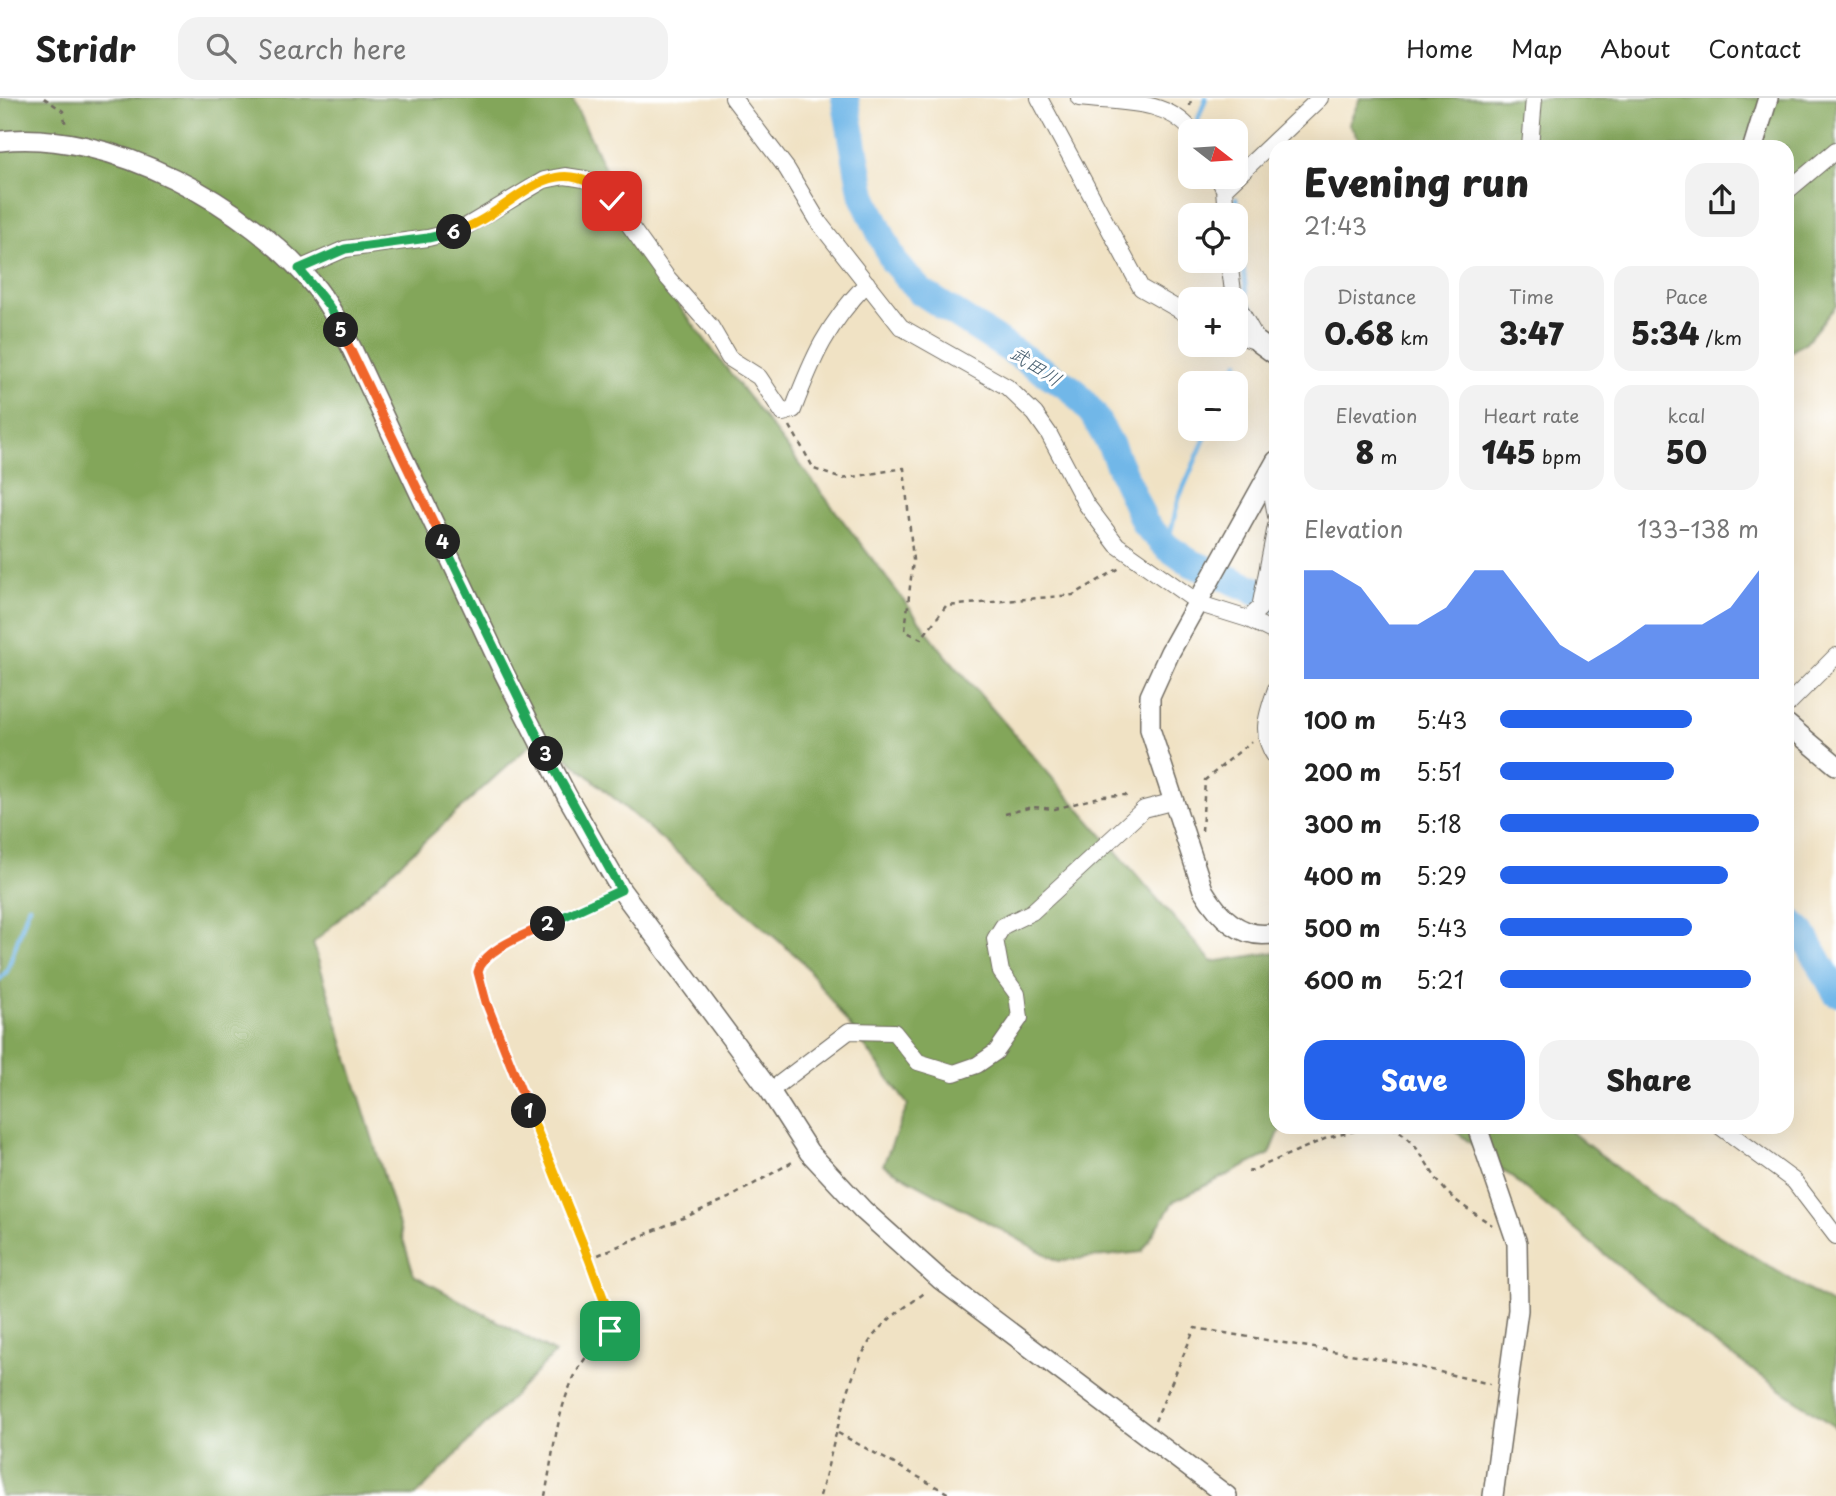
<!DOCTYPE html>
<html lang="en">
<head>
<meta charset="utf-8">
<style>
  body { margin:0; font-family:"Playpen Sans","Klee One",sans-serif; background:#f2f2f2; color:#222; height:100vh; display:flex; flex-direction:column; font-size:26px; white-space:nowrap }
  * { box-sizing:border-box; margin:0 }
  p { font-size:23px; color:#767676 }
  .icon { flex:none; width:38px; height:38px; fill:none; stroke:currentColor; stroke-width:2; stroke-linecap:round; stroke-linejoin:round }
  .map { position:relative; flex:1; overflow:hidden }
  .panel { position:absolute; left:1269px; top:42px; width:525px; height:994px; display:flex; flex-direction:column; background:#fff; border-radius:21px; box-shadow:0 7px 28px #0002 }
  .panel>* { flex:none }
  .needle { width:46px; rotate:107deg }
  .fabs { position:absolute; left:1178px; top:21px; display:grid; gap:14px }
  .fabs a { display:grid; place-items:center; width:70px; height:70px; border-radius:14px; background:#fff; box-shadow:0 7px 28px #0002; font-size:35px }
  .pin { position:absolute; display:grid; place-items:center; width:60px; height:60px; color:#fff; margin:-30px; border-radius:14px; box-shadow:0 4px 10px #0006 }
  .km { position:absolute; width:35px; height:35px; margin:-18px; border-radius:50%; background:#222; color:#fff; font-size:19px; line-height:35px; text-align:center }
  .round { display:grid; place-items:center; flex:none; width:74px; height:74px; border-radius:21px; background:#f2f2f2 }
  .head { display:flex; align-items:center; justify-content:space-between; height:119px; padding:0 35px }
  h1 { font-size:38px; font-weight:800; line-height:52px }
  .stats { display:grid; grid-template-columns:repeat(3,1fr); gap:10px; height:119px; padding:7px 35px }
  .stats div { display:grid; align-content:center; border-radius:18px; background:#f2f2f2; text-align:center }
  .stats b { font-size:30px; font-weight:800 }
  .stats small { font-size:19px; font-weight:400 }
  .stats p { font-size:19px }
  .chart { height:196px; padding:14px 35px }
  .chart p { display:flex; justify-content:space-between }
  .chart svg { width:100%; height:126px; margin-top:7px; fill:#2563eb; opacity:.7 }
  .action { display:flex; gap:14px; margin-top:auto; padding:14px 35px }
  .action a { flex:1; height:80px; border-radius:21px; background:#2563eb; color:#fff; font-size:28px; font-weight:800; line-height:80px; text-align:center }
  .action a+a { background:#f2f2f2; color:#222 }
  ul { padding:0 35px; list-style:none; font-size:23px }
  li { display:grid; grid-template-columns:112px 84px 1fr; align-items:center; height:52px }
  li i { height:18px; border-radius:9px; background:#2563eb }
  header { display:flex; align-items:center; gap:42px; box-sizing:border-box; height:98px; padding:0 35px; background:#fff; border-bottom:2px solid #e0e0e0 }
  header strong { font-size:33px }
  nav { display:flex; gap:38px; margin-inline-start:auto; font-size:24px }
  .search { width:490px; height:63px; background:#f2f2f2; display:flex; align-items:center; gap:18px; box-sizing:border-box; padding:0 24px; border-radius:21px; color:#767676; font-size:26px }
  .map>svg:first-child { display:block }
</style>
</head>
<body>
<header>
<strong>Stridr</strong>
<div class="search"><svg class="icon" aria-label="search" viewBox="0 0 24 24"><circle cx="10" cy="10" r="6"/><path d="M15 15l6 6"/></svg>Search here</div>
<nav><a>Home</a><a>Map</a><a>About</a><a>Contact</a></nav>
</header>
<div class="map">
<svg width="1836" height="1398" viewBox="0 0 1836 1398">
  <rect width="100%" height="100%" fill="#fff"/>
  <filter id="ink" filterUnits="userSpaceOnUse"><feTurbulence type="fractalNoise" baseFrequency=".0143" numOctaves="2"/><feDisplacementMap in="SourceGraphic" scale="14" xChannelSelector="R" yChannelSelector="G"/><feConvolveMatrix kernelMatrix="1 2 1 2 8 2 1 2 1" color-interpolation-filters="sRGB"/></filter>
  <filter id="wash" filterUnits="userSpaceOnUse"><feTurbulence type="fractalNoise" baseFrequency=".00686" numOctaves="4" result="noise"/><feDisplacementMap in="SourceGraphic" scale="28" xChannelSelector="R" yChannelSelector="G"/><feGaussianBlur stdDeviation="1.57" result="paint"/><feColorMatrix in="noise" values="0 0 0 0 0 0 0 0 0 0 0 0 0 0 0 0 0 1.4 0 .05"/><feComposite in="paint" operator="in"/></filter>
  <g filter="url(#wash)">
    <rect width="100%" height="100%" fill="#f0e2c4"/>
    <path fill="#83a65a" stroke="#576842" stroke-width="2" d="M0 0H572L653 174 944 555 1212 864 1276 854V1029H1281L1270 1056 1174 1103 1142 1154 1058 1163 883 1067 908 1007 802 863 541 637 313 845 414 1177 555 1255 416 1398H0Z
      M1360 0H1836V208L1806 244 1787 256V49H1364L1349 26Z
      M1451 1029H1565L1646 1093 1836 1209V1330L1701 1236Z"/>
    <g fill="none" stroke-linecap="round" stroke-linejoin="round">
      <path stroke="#71b7e8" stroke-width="4.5" d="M1204 33 1197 24 1206 0
        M1236 101 1247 203 1276 241
        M1228 285 1238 264
        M1167 449 1179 400 1209 331
        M0 881 7 873 29 808"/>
      <path stroke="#71b7e8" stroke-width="28" d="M845 0 863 98 894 164 920 193 1073 292 1093 316 1111 348 1145 426 1167 449 1189 464 1276 501
        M1787 821 1802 834 1836 894"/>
    </g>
  </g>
  <g filter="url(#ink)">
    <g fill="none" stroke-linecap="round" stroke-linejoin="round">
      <defs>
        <path id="minor" d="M733 0 787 71 820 126 901 229 1007 289 1035 316 1049 336 1086 406 1117 447 1200 506 1248 521 1276 535
          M1039 0 1141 190 1190 218
          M1079 0C1120 5 1165 0 1192 33
          M1530 49 1534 0
          M1218 79 1224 91 1226 117
          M1224 91 1320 0
          M1787 93 1836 52
          M1229 163 1234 201
          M299 171 345 151 428 140 460 132 544 82 565 78 585 81 593 84 612 103 666 178 711 229 729 260 759 279 783 315 793 312C813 259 827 227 867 185
          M1236 205 1258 244
          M1236 237 1258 244
          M1268 374 1276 418
          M1248 521 1260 510 1276 428
          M1276 591C1267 617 1259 636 1276 660
          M1787 607 1836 558
          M770 993 849 933 894 934 918 964 954 975 977 967 996 954 1020 920 1017 896 1001 874 995 841 1003 828 1032 814 1144 711 1175 703
          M1721 1029 1794 1083 1836 1138"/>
        <path id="tertiary" d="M0 43C109 30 249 107 317 191 331 209 341 230 352 251L504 575 567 698 621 792 770 993 809 1054 863 1112 941 1182 1227 1398
          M1753 49 1768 0
          M1258 244 1276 257
          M1276 363 1170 554 1150 598V631L1203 792C1219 819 1242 843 1276 835
          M1787 626 1836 667
          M1477 1029 1517 1145 1518 1212 1493 1398"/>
      </defs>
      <use href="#minor" stroke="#706b61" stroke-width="18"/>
      <use href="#tertiary" stroke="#706b61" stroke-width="22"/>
      <path stroke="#706b61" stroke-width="2.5" stroke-dasharray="5 5" stroke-linecap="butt" d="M44 0 63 13 66 28
        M1190 8 1191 0
        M790 328 814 371 842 381 904 370 913 462 905 533 921 541 946 508 1073 497 1120 470
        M1005 716 1032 709 1055 711 1103 698 1125 697 1130 701
        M1202 733 1205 682 1252 643
        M1391 1029C1420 1042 1427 1073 1447 1094 1459 1107 1478 1117 1492 1127
        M1248 1074 1327 1040 1370 1029
        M589 1161 731 1099 794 1063
        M1155 1323 1195 1230 1398 1264 1490 1286
        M838 1335 953 1398
        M545 1398C556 1342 559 1275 607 1238L609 1217 486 904 478 874 484 862 497 853 605 799
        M820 1398C832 1356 847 1277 870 1243 883 1222 908 1208 927 1193"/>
      <use href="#minor" stroke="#fff" stroke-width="16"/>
      <use href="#tertiary" stroke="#fff" stroke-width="19"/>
    </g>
  </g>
  <g fill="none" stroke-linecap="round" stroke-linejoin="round" filter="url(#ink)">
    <defs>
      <path id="split-1" d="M529 1013 589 1161 608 1213 610 1233"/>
      <path id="split-2" d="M529 1013 486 904 478 874C484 850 528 836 548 826"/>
      <path id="split-3" d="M546 656 621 792 548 826"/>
      <path id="split-4" d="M443 444 546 656"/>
      <path id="split-5" d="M341 232 443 444"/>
      <path id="split-6" d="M341 232 329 208 299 171 345 151 428 140 454 134"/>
      <path id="split-7" d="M454 134C511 119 552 39 612 103"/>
    </defs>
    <use href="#split-1" stroke="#fff" stroke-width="14"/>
    <use href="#split-2" stroke="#fff" stroke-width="14"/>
    <use href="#split-3" stroke="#fff" stroke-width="14"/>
    <use href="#split-4" stroke="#fff" stroke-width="14"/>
    <use href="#split-5" stroke="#fff" stroke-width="14"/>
    <use href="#split-6" stroke="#fff" stroke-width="14"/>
    <use href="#split-7" stroke="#fff" stroke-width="14"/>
    <use href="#split-1" stroke="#f5b400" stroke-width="9"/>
    <use href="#split-2" stroke="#f0652b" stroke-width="9"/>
    <use href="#split-3" stroke="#22a559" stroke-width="9"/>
    <use href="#split-4" stroke="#22a559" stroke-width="9"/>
    <use href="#split-5" stroke="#f0652b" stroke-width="9"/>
    <use href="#split-6" stroke="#22a559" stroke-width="9"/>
    <use href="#split-7" stroke="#f5b400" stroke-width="9"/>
  </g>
  <g text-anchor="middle" stroke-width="6" stroke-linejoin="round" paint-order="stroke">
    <g font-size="19" font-style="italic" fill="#445c6d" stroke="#fff">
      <text transform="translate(1036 268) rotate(33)" y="7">武田川</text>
    </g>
  </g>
</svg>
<div class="fabs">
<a><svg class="needle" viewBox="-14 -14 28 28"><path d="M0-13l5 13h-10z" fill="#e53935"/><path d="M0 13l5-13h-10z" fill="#767676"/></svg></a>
<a><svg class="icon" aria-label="locate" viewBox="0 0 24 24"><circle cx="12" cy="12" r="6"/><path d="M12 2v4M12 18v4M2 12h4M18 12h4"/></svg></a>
<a>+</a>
<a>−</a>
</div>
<div class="pin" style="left:610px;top:1233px;background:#1e9e55"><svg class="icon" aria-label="arrive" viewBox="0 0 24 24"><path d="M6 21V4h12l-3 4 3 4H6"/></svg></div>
<div class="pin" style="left:612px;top:103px;background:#d93025"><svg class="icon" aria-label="check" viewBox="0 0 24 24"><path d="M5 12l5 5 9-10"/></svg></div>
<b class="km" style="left:529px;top:1013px">1</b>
<b class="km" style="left:548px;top:826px">2</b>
<b class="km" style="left:546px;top:656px">3</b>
<b class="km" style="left:443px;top:444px">4</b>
<b class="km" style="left:341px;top:232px">5</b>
<b class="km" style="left:454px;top:134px">6</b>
<section class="panel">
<div class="head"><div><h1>Evening run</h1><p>21:43</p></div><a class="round"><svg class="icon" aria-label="share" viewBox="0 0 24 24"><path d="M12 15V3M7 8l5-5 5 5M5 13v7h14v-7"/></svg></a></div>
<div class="stats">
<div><p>Distance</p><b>0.68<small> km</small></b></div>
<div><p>Time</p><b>3:47</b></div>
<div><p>Pace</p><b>5:34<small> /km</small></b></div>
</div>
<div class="stats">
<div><p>Elevation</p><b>8<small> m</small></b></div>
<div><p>Heart rate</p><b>145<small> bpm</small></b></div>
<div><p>kcal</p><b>50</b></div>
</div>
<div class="chart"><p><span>Elevation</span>133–138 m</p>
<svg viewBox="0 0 160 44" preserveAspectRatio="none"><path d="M0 44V6L10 6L20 12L30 25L40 25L50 19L60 6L70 6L80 19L90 32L100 38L110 32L120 25L130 25L140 25L150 19L160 6V44z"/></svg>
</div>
<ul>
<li><b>100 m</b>5:43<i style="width:74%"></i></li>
<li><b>200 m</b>5:51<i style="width:67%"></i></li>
<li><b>300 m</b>5:18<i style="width:100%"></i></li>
<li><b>400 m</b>5:29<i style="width:88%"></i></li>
<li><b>500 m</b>5:43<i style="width:74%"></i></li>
<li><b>600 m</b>5:21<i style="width:97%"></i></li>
</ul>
<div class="action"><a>Save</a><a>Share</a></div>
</section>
</div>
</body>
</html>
